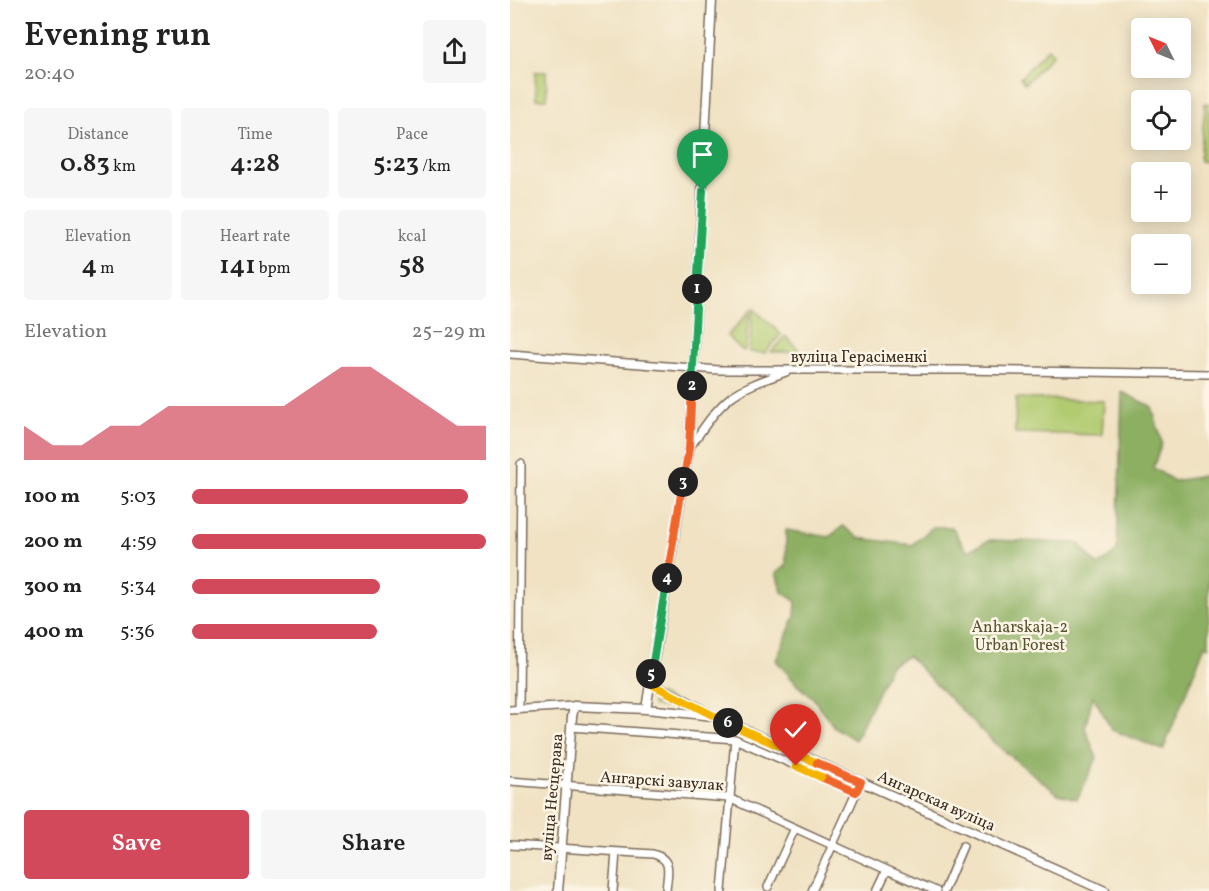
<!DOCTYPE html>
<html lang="en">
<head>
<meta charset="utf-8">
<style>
  body { margin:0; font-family:Vollkorn,serif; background:#f6f6f6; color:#222; height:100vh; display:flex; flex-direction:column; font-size:22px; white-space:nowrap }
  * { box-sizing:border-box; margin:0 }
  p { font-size:20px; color:#767676 }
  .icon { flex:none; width:33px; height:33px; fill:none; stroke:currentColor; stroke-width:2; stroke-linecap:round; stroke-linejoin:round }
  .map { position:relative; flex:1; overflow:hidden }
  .sheet { display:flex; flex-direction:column; background:#fff; width:510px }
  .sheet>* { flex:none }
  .needle { width:39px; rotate:313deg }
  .buttons { position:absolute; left:621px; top:18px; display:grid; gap:12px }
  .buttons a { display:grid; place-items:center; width:60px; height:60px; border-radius:6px; background:#fff; box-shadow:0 3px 15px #0003; font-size:30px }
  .pin { position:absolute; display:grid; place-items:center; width:51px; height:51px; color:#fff; margin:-62px -26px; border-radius:50% 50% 50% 0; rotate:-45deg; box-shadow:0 0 6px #0007 }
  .pin .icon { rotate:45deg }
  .km { position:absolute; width:30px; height:30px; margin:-15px; border-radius:50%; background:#222; color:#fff; font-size:16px; line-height:30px; text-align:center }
  .round { display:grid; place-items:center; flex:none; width:63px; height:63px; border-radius:6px; background:#f6f6f6 }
  .summary { display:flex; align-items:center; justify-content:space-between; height:102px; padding:0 24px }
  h1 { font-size:33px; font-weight:600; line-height:45px }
  .stats { display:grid; grid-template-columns:repeat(3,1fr); gap:9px; height:102px; padding:6px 24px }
  .stats div { display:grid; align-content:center; border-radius:6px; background:#f6f6f6; text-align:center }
  .stats b { font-size:26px; font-weight:600 }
  .stats small { font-size:16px; font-weight:400 }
  .stats p { font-size:16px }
  .chart { height:168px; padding:12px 24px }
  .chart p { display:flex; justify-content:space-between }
  .chart svg { width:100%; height:108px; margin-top:6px; fill:#d1495b; opacity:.7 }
  .cta { display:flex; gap:12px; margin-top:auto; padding:12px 24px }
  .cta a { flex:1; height:69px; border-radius:6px; background:#d1495b; color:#fff; font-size:24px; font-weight:600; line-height:69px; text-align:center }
  .cta a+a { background:#f6f6f6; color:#222 }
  ul { padding:0 24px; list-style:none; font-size:20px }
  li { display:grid; grid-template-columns:96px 72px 1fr; align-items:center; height:45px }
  li i { height:15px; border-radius:8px; background:#d1495b }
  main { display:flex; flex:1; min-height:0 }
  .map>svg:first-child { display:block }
</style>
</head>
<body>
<main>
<section class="sheet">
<div class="summary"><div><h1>Evening run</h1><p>20:40</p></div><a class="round"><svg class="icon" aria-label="share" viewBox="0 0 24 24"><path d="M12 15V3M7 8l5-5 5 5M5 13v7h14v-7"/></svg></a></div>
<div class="stats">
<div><p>Distance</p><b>0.83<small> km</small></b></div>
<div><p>Time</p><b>4:28</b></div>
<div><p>Pace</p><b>5:23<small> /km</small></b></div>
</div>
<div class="stats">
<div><p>Elevation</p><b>4<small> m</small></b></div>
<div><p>Heart rate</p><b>141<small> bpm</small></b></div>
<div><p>kcal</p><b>58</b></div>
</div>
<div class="chart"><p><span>Elevation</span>25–29 m</p>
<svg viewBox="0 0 160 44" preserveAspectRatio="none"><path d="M0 44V30L10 38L20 38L30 30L40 30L50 22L60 22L70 22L80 22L90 22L100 14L110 6L120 6L130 14L140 22L150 30L160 30V44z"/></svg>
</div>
<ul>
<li><b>100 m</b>5:03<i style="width:94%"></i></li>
<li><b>200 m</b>4:59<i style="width:100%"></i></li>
<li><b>300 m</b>5:34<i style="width:64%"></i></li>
<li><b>400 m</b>5:36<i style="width:63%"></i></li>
</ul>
<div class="cta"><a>Save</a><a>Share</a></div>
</section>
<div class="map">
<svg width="699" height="891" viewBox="0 0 699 891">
  <rect width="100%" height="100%" fill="#fcf5e5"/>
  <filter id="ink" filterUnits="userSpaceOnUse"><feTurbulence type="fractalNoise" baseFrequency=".0167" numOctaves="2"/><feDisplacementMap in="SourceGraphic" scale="12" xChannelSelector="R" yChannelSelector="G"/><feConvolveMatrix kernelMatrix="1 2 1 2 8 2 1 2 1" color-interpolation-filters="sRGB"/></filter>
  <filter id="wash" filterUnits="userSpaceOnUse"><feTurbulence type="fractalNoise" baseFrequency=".008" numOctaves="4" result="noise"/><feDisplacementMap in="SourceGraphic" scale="24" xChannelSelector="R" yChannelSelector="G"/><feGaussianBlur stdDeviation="1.35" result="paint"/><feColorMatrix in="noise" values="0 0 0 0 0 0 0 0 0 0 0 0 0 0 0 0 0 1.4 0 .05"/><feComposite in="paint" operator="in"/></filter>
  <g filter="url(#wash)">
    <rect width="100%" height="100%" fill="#f0e2c3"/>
    <path fill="#b1cb70" stroke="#767a47" stroke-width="1.5" d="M538 48 543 54 515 84 510 78Z
      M25 72H36L37 99H26Z
      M695 103 699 104V162L690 161Z
      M243 308 271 334 255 353 239 352Z
      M240 311 235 350 233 351 217 336Z
      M275 336 288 349 289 352H261Z
      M506 398 594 401 592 435 505 433Z
      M145 695H150L171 705V708L169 709 144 706 142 704 143 697Z"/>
    <path fill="#8caf62" stroke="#646c40" stroke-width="1.5" d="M612 392 642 407 652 443 643 468 664 481 699 475V647L695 645 653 750 602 730 583 696 575 728 587 758 567 799 548 794 483 742 398 656 381 665 345 740 324 727 303 698 288 686 266 660 285 616 286 602 272 592 266 573 276 566V530L319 537 333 526 349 538 402 545 423 527H442L457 551 480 540 568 543 588 566 607 551Z"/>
  </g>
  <g filter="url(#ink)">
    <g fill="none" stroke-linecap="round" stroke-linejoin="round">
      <defs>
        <path id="minor" d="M0 354 209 370H448L699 374
          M179 448C192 431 204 410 221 397 237 385 257 379 276 372
          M0 710 64 706
          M9 710 11 464
          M61 727 225 739 346 792
          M0 781 219 798 377 870 426 891
          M0 845 143 854C164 860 157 873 156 891
          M258 887 285 828
          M103 891 106 852
          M212 891 225 739
          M302 891 351 782
          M367 891 377 870
          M434 891 453 846"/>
        <path id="major" d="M139 683 177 701 203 716
          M136 709 179 448 202 0
          M48 891 62 717 64 706 136 709 204 716 595 891"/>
      </defs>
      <use href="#minor" stroke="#7a6a58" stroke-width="10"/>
      <use href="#major" stroke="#7a6a58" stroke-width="11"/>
      <use href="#minor" stroke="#fff" stroke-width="7"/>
      <use href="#major" stroke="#fff" stroke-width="8"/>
    </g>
  </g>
  <g fill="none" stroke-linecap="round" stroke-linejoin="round" filter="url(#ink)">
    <defs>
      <path id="split-1" d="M187 289 193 191"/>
      <path id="split-2" d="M182 386 187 289"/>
      <path id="split-3" d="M173 482 179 448 182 386"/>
      <path id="split-4" d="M157 578 173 482"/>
      <path id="split-5" d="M141 674 157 578"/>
      <path id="split-6" d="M141 674 139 683 218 723"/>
      <path id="split-7" d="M218 723 307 763"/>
      <path id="split-8" d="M307 763 351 782 346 792 311 777"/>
      <path id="split-9" d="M286 766 311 777"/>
    </defs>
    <use href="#split-1" stroke="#fff" stroke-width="12"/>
    <use href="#split-2" stroke="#fff" stroke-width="12"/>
    <use href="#split-3" stroke="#fff" stroke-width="12"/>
    <use href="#split-4" stroke="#fff" stroke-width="12"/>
    <use href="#split-5" stroke="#fff" stroke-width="12"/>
    <use href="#split-6" stroke="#fff" stroke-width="12"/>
    <use href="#split-7" stroke="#fff" stroke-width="12"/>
    <use href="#split-8" stroke="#fff" stroke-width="12"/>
    <use href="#split-9" stroke="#fff" stroke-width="12"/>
    <use href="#split-1" stroke="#22a559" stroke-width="8"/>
    <use href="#split-2" stroke="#22a559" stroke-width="8"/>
    <use href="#split-3" stroke="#f0652b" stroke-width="8"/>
    <use href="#split-4" stroke="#f0652b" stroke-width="8"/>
    <use href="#split-5" stroke="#22a559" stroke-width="8"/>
    <use href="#split-6" stroke="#f5b400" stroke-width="8"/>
    <use href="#split-7" stroke="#f5b400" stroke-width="8"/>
    <use href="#split-8" stroke="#f0652b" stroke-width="8"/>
    <use href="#split-9" stroke="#f5b400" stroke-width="8"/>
  </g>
  <g text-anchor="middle" stroke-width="5" stroke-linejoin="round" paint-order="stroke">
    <g font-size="16" fill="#3b2a1e" stroke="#fcf5e5">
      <text x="349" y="362">вуліца Герасіменкі</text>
      <text transform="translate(152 780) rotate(4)" y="6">Ангарскі завулак</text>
      <text transform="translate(41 797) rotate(-85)" y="6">вуліца Несцерава</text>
      <text transform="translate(427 800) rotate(24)" y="6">Ангарская вуліца</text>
    </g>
    <g font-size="16" fill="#585232" stroke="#fcf5e5">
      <text x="510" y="632">Anharskaja-2<tspan x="510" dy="18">Urban Forest</tspan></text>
    </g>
  </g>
</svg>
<div class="buttons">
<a><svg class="needle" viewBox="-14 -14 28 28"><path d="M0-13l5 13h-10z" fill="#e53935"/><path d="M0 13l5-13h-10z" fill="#767676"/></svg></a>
<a><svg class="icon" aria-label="locate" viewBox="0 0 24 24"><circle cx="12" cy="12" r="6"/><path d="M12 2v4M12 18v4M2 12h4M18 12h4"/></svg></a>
<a>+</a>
<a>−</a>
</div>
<div class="pin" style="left:193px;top:191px;background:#1e9e55"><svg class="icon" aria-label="arrive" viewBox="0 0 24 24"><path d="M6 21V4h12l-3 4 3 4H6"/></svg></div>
<div class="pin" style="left:286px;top:766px;background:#d93025"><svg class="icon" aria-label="check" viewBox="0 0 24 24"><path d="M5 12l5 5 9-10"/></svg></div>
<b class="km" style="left:187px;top:289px">1</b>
<b class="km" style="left:182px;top:386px">2</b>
<b class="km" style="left:173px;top:482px">3</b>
<b class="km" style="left:157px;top:578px">4</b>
<b class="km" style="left:141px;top:674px">5</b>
<b class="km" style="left:218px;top:723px">6</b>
</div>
</main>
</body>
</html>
